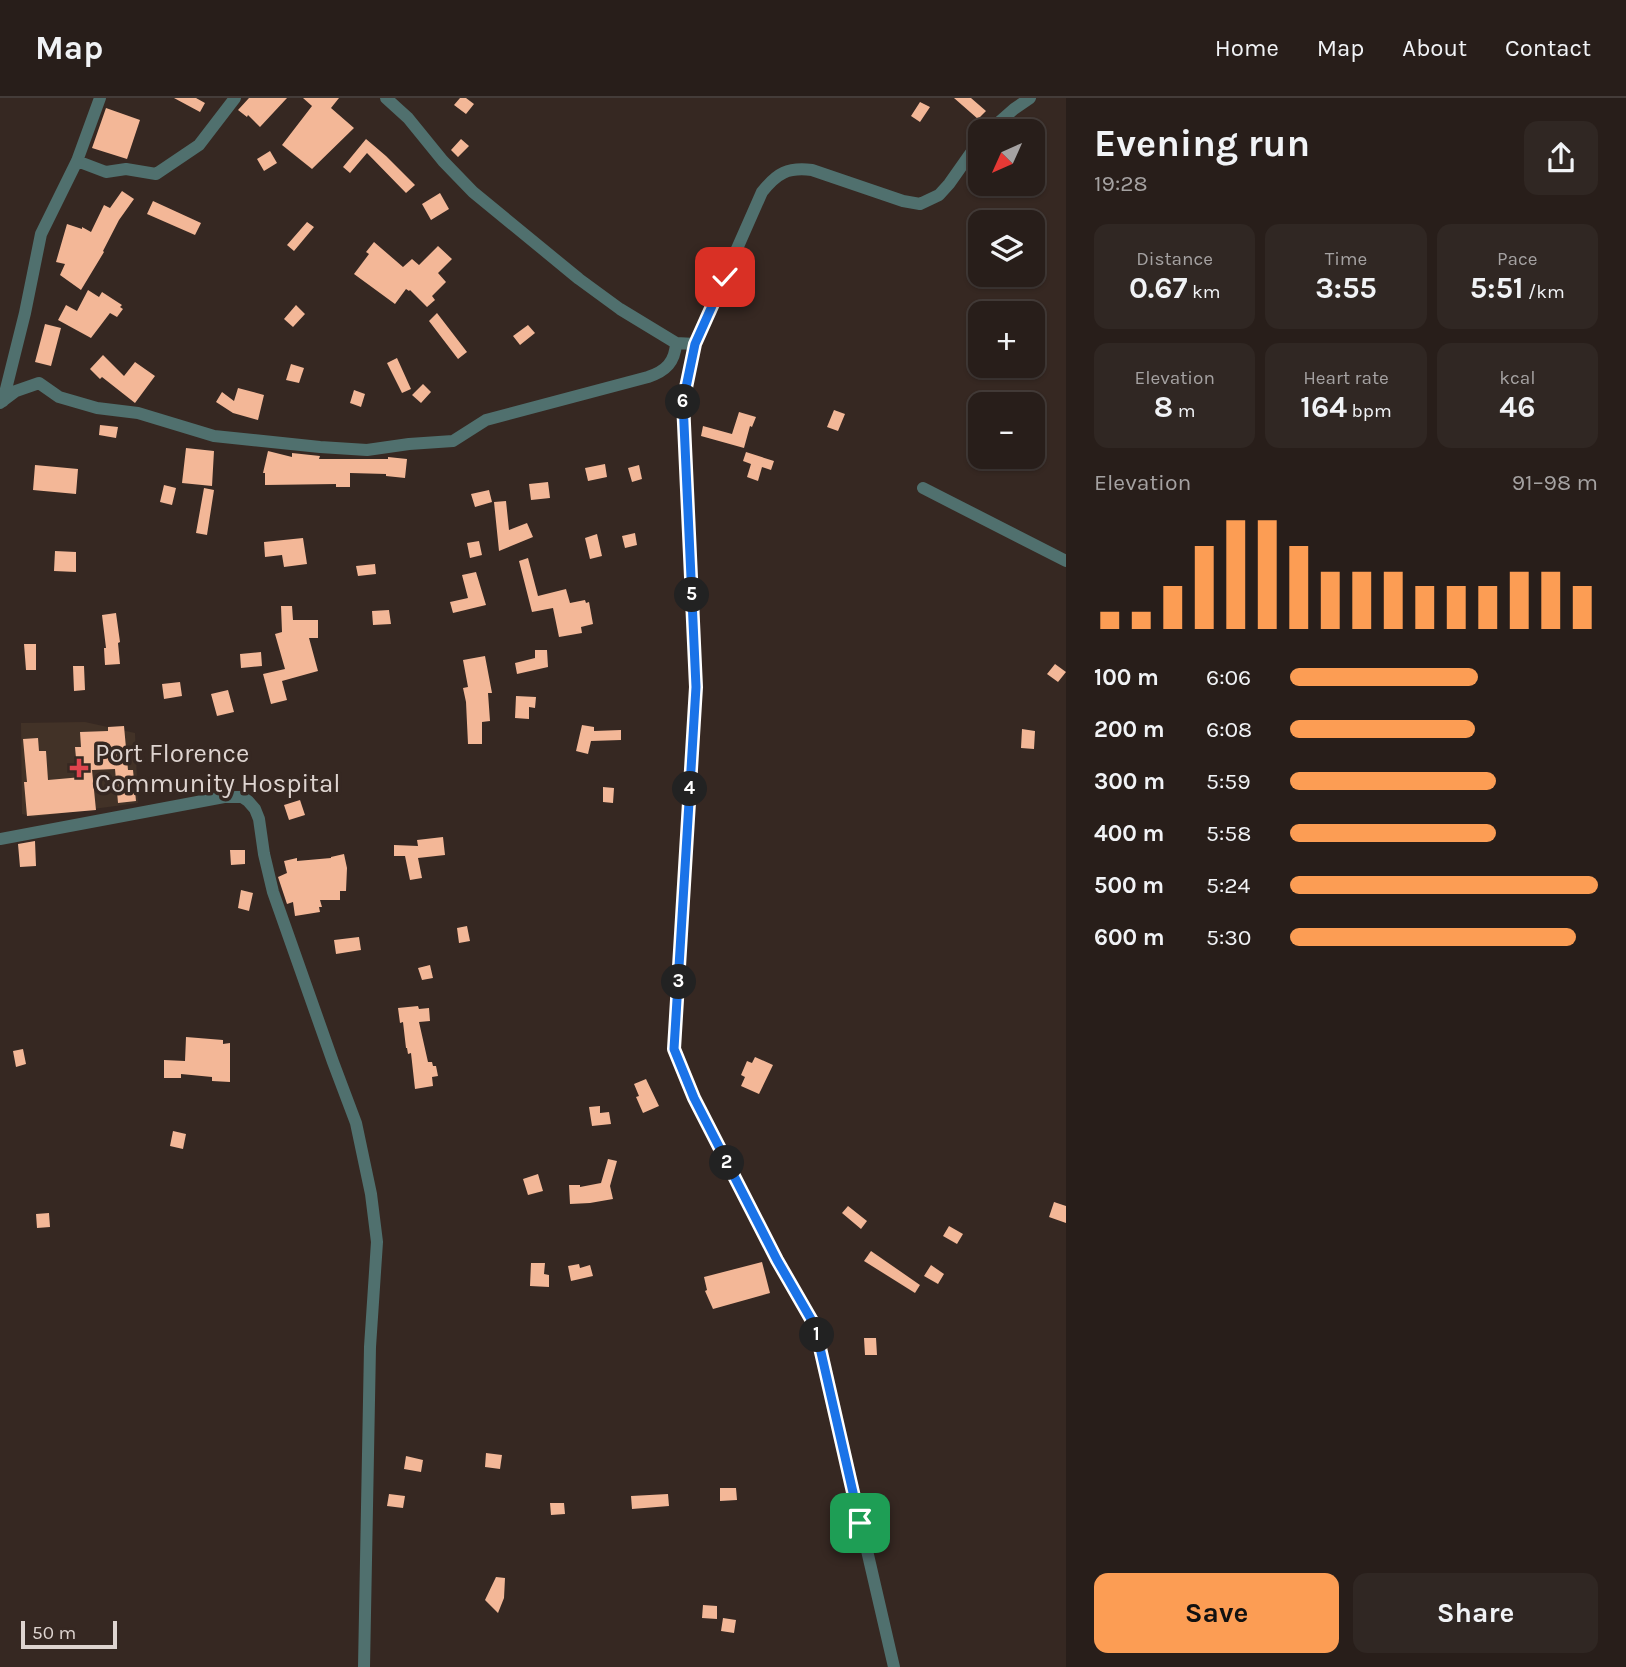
<!DOCTYPE html>
<html lang="en">
<head>
<meta charset="utf-8">
<style>
  body { margin:0; font-family:Karla,sans-serif; background:#302723; color:#f1f3f6; height:100vh; display:flex; flex-direction:column; font-size:26px; white-space:nowrap }
  * { box-sizing:border-box; margin:0 }
  p { font-size:23px; color:#a5a2a2 }
  .icon { flex:none; width:38px; height:38px; fill:none; stroke:currentColor; stroke-width:2; stroke-linecap:round; stroke-linejoin:round }
  .map { position:relative; flex:1; overflow:hidden }
  .side { display:flex; flex-direction:column; background:#281e1a; width:560px }
  .side>* { flex:none }
  .needle { width:46px; rotate:225deg }
  .tools { position:absolute; left:968px; top:21px; display:grid; gap:14px }
  .tools a { display:grid; place-items:center; width:77px; height:77px; border-radius:14px; background:#281e1a; box-shadow:0 2px 5px #0004,0 0 0 2px #443c39; font-size:35px }
  .scale { position:absolute; left:21px; bottom:18px; width:96px; box-sizing:border-box; padding-left:7px; border:4px solid #ded4d0; border-top:0; font-size:19px; line-height:24px; white-space:nowrap; color:#ded4d0; -webkit-text-stroke:5px #362822; paint-order:stroke }
  .pin { position:absolute; display:grid; place-items:center; width:60px; height:60px; color:#fff; margin:-30px; border-radius:14px; box-shadow:0 4px 10px #0006 }
  .km { position:absolute; width:35px; height:35px; margin:-18px; border-radius:50%; background:#222; color:#fff; font-size:19px; line-height:35px; text-align:center }
  .round { display:grid; place-items:center; flex:none; width:74px; height:74px; border-radius:14px; background:#302723 }
  .overview { display:flex; align-items:center; justify-content:space-between; height:119px; padding:0 28px }
  h1 { font-size:38px; font-weight:700; line-height:52px }
  .metrics { display:grid; grid-template-columns:repeat(3,1fr); gap:10px; height:119px; padding:7px 28px }
  .metrics div { display:grid; align-content:center; border-radius:14px; background:#302723; text-align:center }
  .metrics b { font-size:30px; font-weight:700 }
  .metrics small { font-size:19px; font-weight:400 }
  .metrics p { font-size:19px }
  .chart { height:196px; padding:14px 28px }
  .chart p { display:flex; justify-content:space-between }
  .chart svg { width:100%; height:126px; margin-top:7px; stroke:#fc9d54; stroke-width:6 }
  .primary-button { display:flex; gap:14px; margin-top:auto; padding:14px 28px }
  .primary-button a { flex:1; height:80px; border-radius:14px; background:#fc9d54; color:#111; font-size:28px; font-weight:700; line-height:80px; text-align:center }
  .primary-button a+a { background:#302723; color:#f1f3f6 }
  ul { padding:0 28px; list-style:none; font-size:23px }
  li { display:grid; grid-template-columns:112px 84px 1fr; align-items:center; height:52px }
  li i { height:18px; border-radius:9px; background:#fc9d54 }
  header { display:flex; align-items:center; gap:42px; box-sizing:border-box; height:98px; padding:0 35px; background:#281e1a; border-bottom:2px solid #443c39 }
  header strong { font-size:33px }
  nav { display:flex; gap:38px; margin-inline-start:auto; font-size:24px }
  main { display:flex; flex:1; min-height:0 }
  .map>svg:first-child { display:block }
</style>
</head>
<body>
<header>
<strong>Map</strong>
<nav><a>Home</a><a>Map</a><a>About</a><a>Contact</a></nav>
</header>
<main>
<div class="map">
<svg width="1066" height="1569" viewBox="0 0 1066 1569">
  <rect width="100%" height="100%" fill="#362822"/>
  <path fill="#423227" d="M85 624 135 635 138 705 33 719 22 716 21 625Z"/>
  <path fill="#f3b797" d="M174 0H196L205 5 200 14Z
    M249 0H287L260 29 248 17 247 19 238 12Z
    M303 0H339L331 10 354 30 312 71 282 47 312 8Z
    M460 0H466L474 6 466 16 454 7Z
    M954 0H971L986 13 978 21Z
    M920 4 930 9 920 24 911 18Z
    M106 10 140 22 127 61 92 50Z
    M366 41 386 58 415 87 406 95 367 55 350 75 343 69Z
    M461 41 469 48 458 59 451 52Z
    M270 53 277 65 264 73 257 61Z
    M122 93 134 101 119 122 103 153 104 154 81 192 60 177 65 166 56 164 67 126 82 131V129L91 134 104 107 110 110Z
    M440 95 449 111 431 122 422 106Z
    M153 103 201 125 195 137 147 116Z
    M307 124 314 129 294 153 287 147Z
    M374 144 403 169 412 161 419 167 438 148 452 161 438 175 446 184 432 198 435 202 427 209 410 192 409 193 406 191 395 206 354 176 369 156 366 154Z
    M88 192 99 199 102 194 122 207 120 209 123 211 117 219 110 215 91 240 58 222 66 207 77 213Z
    M296 207 305 216 293 229 284 221Z
    M437 215 467 254 458 261 429 223Z
    M45 226 61 230 51 268 35 264Z
    M528 227 535 235 520 247 513 238Z
    M103 257 124 278 135 264 155 278 135 305 102 279 100 281 90 271Z
    M397 260 411 291 402 295 387 265Z
    M291 266 304 270 299 285 286 282Z
    M423 286 431 294 421 305 412 297Z
    M238 290 264 297 258 322 233 315 216 304 222 294 234 303Z
    M354 292 365 296 361 309 350 305Z
    M834 312 845 316 838 333 827 329Z
    M739 314 756 319 752 329 750 328 744 350 701 338 703 328 732 336Z
    M100 327 118 329 116 340 99 337Z
    M186 350 214 353 212 388 182 385Z
    M268 353 292 359V355L320 358 319 361H388V359L407 361 405 380 386 378V376L350 375V389H336V386L265 387V375H263Z
    M746 354 774 363 771 372 762 369 758 383 747 379 751 366 743 363Z
    M605 366 607 379 588 383 585 370Z
    M35 367 78 371 76 396 33 392Z
    M639 367 642 381 632 384 628 370Z
    M548 384 550 400 531 402 529 386Z
    M164 387 176 390 172 407 160 404Z
    M204 390 214 392 207 437 196 435Z
    M489 392 492 404 475 409 471 396Z
    M506 403 509 432 527 425 533 439 499 453 494 404Z
    M635 435 637 447 625 450 622 438Z
    M597 436 602 458 590 461 585 440Z
    M303 440 307 466 284 469 282 457 265 459 264 444Z
    M479 443 482 457 470 460 467 445Z
    M55 453 76 454V474L54 473Z
    M528 460 538 498 566 491 570 505 585 502 586 505 589 504 593 526 581 529 582 535 559 539 553 510 532 514 519 463Z
    M375 466 376 476 358 478 356 468Z
    M476 474 486 507 453 515 450 504 468 500 462 477Z
    M281 508H292L293 522H318V540H309L318 573 282 583 287 602 271 606 263 576 285 571 275 536 282 534Z
    M389 512 391 526 373 527 372 513Z
    M116 515 120 544 118 545 120 566 105 567 104 550H106L102 517Z
    M24 546H36V572H26Z
    M535 552H547L548 569 517 576 515 565 535 560Z
    M261 554 262 568 241 570 240 556Z
    M485 558 492 595H488L490 623 482 624V646H468L466 604 463 590 468 589 463 562Z
    M1055 566 1066 574 1058 584 1047 576Z
    M73 568H84L85 592 74 593Z
    M180 584 182 598 164 601 162 586Z
    M228 592 234 614 217 618 211 596Z
    M516 598 536 599 535 610 529 609V621L515 620Z
    M582 627 594 629V633L621 632V642L591 643 588 656 576 653Z
    M124 628 128 672H133L136 703 118 705 115 671 92 672 96 712 27 718 24 684H27L23 641 38 640 39 653H46L48 682 82 679 81 660H76L75 649H81L80 634 108 633V629Z
    M1022 631 1035 633 1034 651 1021 650Z
    M603 689 614 690 613 705 603 704Z
    M300 702 305 717 289 722 284 707Z
    M443 739 445 757 418 760 422 780 410 782 405 758H394V747L418 748 417 742Z
    M35 743 36 768 20 769 18 746Z
    M230 752H245V766L231 767Z
    M344 756 347 770 346 793H340V802H320L322 809H319L320 814 295 818 293 804 287 806 278 779 287 775 284 763 297 760V763L331 760V759Z
    M241 792 253 795 249 813 238 810Z
    M467 828 470 843 459 845 457 830Z
    M359 839 361 852 336 856 334 842Z
    M430 867 433 880 422 882 418 870Z
    M418 908 419 911 429 910 430 923 419 924 428 964H432L433 968H436L438 978 432 979 433 988 415 991 411 955 408 956 407 950H406L403 924 400 925 398 910Z
    M186 939 223 942V946L230 945V984L212 983V979L181 976V980H164V962L185 963Z
    M23 951 26 966 16 969 13 953Z
    M755 959 773 967 759 996 741 988 745 979 741 977 747 963 752 965Z
    M646 981 659 1008 643 1015 636 999 639 998 634 986Z
    M600 1008V1015L609 1014 611 1026 592 1028 589 1009Z
    M173 1033 186 1036 183 1051 170 1048Z
    M608 1061 617 1063 610 1088 613 1101 590 1105 570 1106 569 1087H580V1089L601 1085Z
    M538 1076 543 1093 528 1097 523 1081Z
    M1054 1104 1066 1108V1125L1049 1119Z
    M848 1108 867 1123 861 1131 842 1115Z
    M49 1115 50 1129 37 1130 36 1116Z
    M949 1128 963 1136 957 1146 943 1138Z
    M871 1153 920 1187 915 1195 864 1163Z
    M762 1164 770 1195 713 1211 705 1193 707 1192 704 1179Z
    M531 1165H545L544 1176 549 1177V1189L530 1188Z
    M579 1166 580 1170 590 1167 593 1178 571 1183 568 1168Z
    M931 1167 944 1176 938 1186 924 1178Z
    M864 1240H876L877 1257H865Z
    M486 1355 502 1357 500 1371 485 1369Z
    M406 1358 423 1362 421 1374 404 1371Z
    M720 1390H736L737 1402 720 1403Z
    M389 1396 405 1398 403 1410 387 1408Z
    M668 1396 669 1408 632 1411 631 1398Z
    M550 1405H564L565 1416 551 1417Z
    M496 1479 505 1480 504 1500 498 1515 485 1502Z
    M703 1507 717 1508V1521L702 1520Z
    M723 1520 736 1522 734 1535 721 1533Z"/>
  <g fill="none" stroke-linecap="round" stroke-linejoin="round">
    <path stroke="#50706e" stroke-width="12" d="M386 0 408 20 443 63 473 94 579 181 620 211 676 245
      M989 33 1014 11 1030 0
      M77 63 106 74 126 71 156 76 199 47 235 0
      M695 246 683 304 696 589 674 951 694 1000 777 1162 815 1228 894 1569
      M3 303 25 215 41 136 77 63 100 0
      M0 305 16 293 39 285 59 299 97 310 138 315 214 338 320 349 367 352 409 346 453 343 486 322 648 279C666 273 675 264 676 245L695 246 762 94C777 75 788 69 812 72L903 103 920 106 939 97 949 86 980 42
      M923 390 1066 463
      M0 741 224 699H242L248 703 255 711 259 721 264 756 273 794 333 964 356 1025 371 1096 377 1144 370 1249 364 1569"/>
  </g>
  <g fill="none" stroke-linecap="round" stroke-linejoin="round">
    <defs>
      <path id="route" d="M725 179 695 246 683 304 696 589 674 951 694 1000 777 1162 815 1228 860 1425"/>
    </defs>
    <use href="#route" stroke="#fff" stroke-width="14"/>
    <use href="#route" stroke="#1a73e8" stroke-width="9"/>
  </g>
  <path fill="#e0444e" stroke="#362822" stroke-width="2.5" d="M75.5 659.5h7v7h7v7h-7v7h-7v-7h-7v-7h7z"/>
  <g text-anchor="middle" stroke-width="7" stroke-linejoin="round" paint-order="stroke">
    <g font-size="26" fill="#ded4d0" stroke="#362822" text-anchor="start">
      <text x="95" y="664">Port Florence<tspan x="95" dy="30">Community Hospital</tspan></text>
    </g>
  </g>
</svg>
<div class="tools">
<a><svg class="needle" viewBox="-14 -14 28 28"><path d="M0-13l5 13h-10z" fill="#e53935"/><path d="M0 13l5-13h-10z" fill="#a5a2a2"/></svg></a>
<a><svg class="icon" aria-label="layers" viewBox="0 0 24 24"><path d="M12 4l9 5-9 5-9-5zM3 14l9 5 9-5"/></svg></a>
<a>+</a>
<a>−</a>
</div>
<div class="scale">50 m</div>
<div class="pin" style="left:860px;top:1425px;background:#1e9e55"><svg class="icon" aria-label="arrive" viewBox="0 0 24 24"><path d="M6 21V4h12l-3 4 3 4H6"/></svg></div>
<div class="pin" style="left:725px;top:179px;background:#d93025"><svg class="icon" aria-label="check" viewBox="0 0 24 24"><path d="M5 12l5 5 9-10"/></svg></div>
<b class="km" style="left:817px;top:1237px">1</b>
<b class="km" style="left:727px;top:1065px">2</b>
<b class="km" style="left:679px;top:884px">3</b>
<b class="km" style="left:690px;top:691px">4</b>
<b class="km" style="left:692px;top:497px">5</b>
<b class="km" style="left:683px;top:304px">6</b>
</div>
<section class="side">
<div class="overview"><div><h1>Evening run</h1><p>19:28</p></div><a class="round"><svg class="icon" aria-label="share" viewBox="0 0 24 24"><path d="M12 15V3M7 8l5-5 5 5M5 13v7h14v-7"/></svg></a></div>
<div class="metrics">
<div><p>Distance</p><b>0.67<small> km</small></b></div>
<div><p>Time</p><b>3:55</b></div>
<div><p>Pace</p><b>5:51<small> /km</small></b></div>
</div>
<div class="metrics">
<div><p>Elevation</p><b>8<small> m</small></b></div>
<div><p>Heart rate</p><b>164<small> bpm</small></b></div>
<div><p>kcal</p><b>46</b></div>
</div>
<div class="chart"><p><span>Elevation</span>91–98 m</p>
<svg viewBox="0 0 160 44" preserveAspectRatio="none"><path d="M5 44V38M15 44V38M25 44V29M35 44V15M45 44V6M55 44V6M65 44V15M75 44V24M85 44V24M95 44V24M105 44V29M115 44V29M125 44V29M135 44V24M145 44V24M155 44V29"/></svg>
</div>
<ul>
<li><b>100 m</b>6:06<i style="width:61%"></i></li>
<li><b>200 m</b>6:08<i style="width:60%"></i></li>
<li><b>300 m</b>5:59<i style="width:67%"></i></li>
<li><b>400 m</b>5:58<i style="width:67%"></i></li>
<li><b>500 m</b>5:24<i style="width:100%"></i></li>
<li><b>600 m</b>5:30<i style="width:93%"></i></li>
</ul>
<div class="primary-button"><a>Save</a><a>Share</a></div>
</section>
</main>
</body>
</html>
